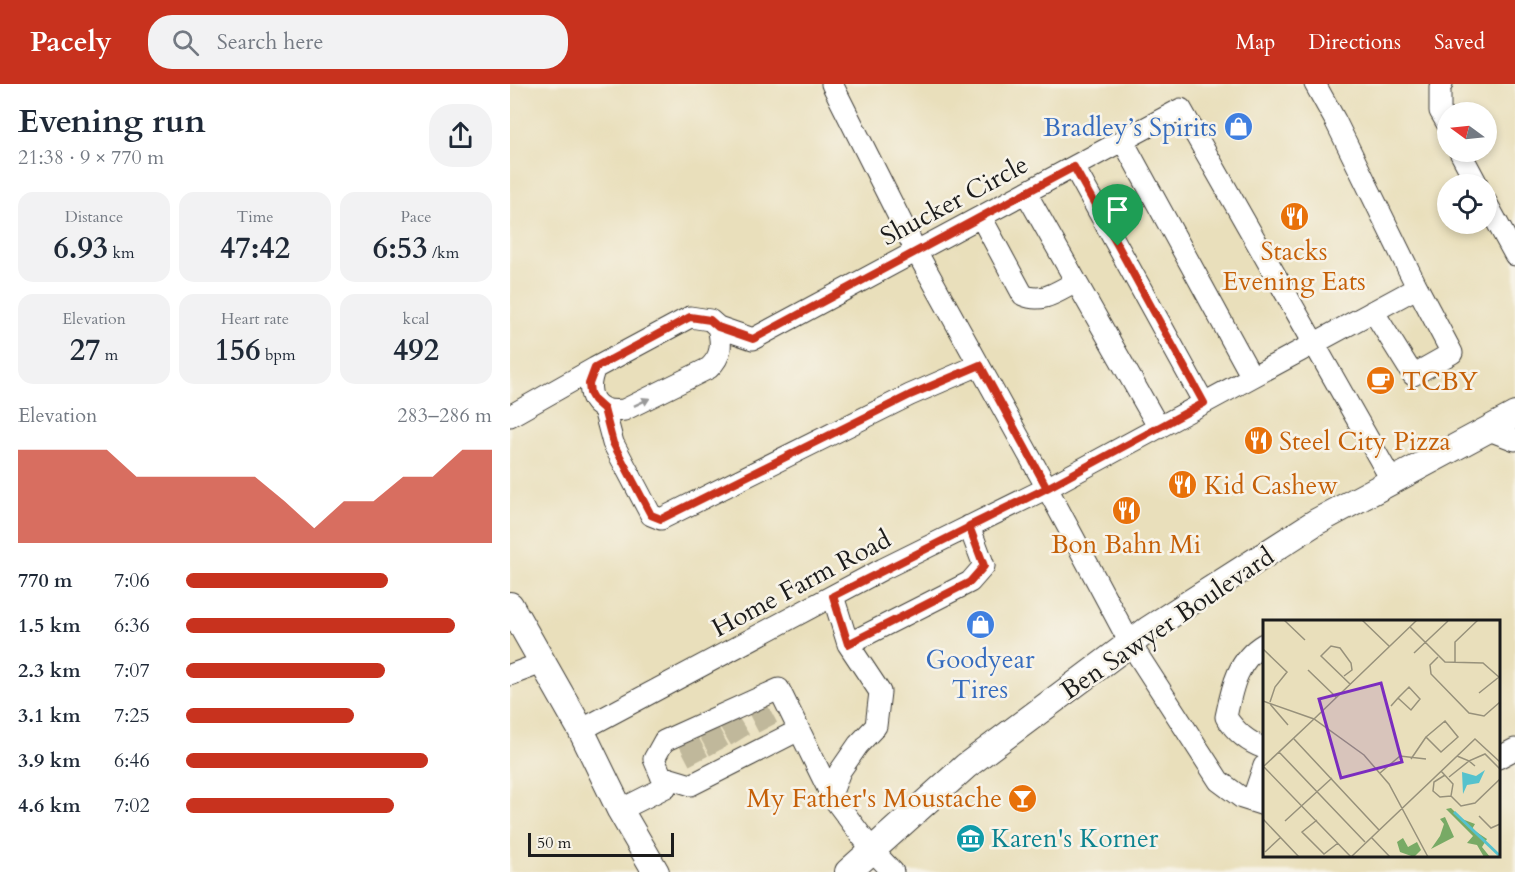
<!DOCTYPE html>
<html lang="en">
<head>
<meta charset="utf-8">
<style>
  body { margin:0; font-family:Cardo,serif; background:#f2f2f3; color:#1f2937; height:100vh; display:flex; flex-direction:column; font-size:22px; white-space:nowrap }
  * { box-sizing:border-box; margin:0 }
  p { font-size:20px; color:#747a83 }
  .icon { flex:none; width:33px; height:33px; fill:none; stroke:currentColor; stroke-width:2; stroke-linecap:round; stroke-linejoin:round }
  .map { position:relative; flex:1; overflow:hidden }
  .panel { display:flex; flex-direction:column; background:#fff; width:510px }
  .panel>* { flex:none }
  .needle { width:39px; rotate:285deg }
  .buttons { position:absolute; left:927px; top:18px; display:grid; gap:12px }
  .buttons a { display:grid; place-items:center; width:60px; height:60px; border-radius:50%; background:#fff; box-shadow:0 3px 9px #0003; font-size:30px }
  .scale { position:absolute; left:18px; bottom:15px; width:146px; box-sizing:border-box; padding-left:6px; border:3px solid #1c1c1c; border-top:0; font-size:16px; line-height:21px; white-space:nowrap; color:#1c1c1c; -webkit-text-stroke:4px #f7f3e8; paint-order:stroke }
  .pin { position:absolute; display:grid; place-items:center; width:51px; height:51px; color:#fff; margin:-62px -26px; border-radius:50% 50% 50% 0; rotate:-45deg; box-shadow:0 0 6px #0007 }
  .pin .icon { rotate:45deg }
  .round { display:grid; place-items:center; flex:none; width:63px; height:63px; border-radius:24px; background:#f2f2f3 }
  .head { display:flex; align-items:center; justify-content:space-between; height:102px; padding:0 18px }
  h1 { font-size:33px; font-weight:600; line-height:45px }
  .stats { display:grid; grid-template-columns:repeat(3,1fr); gap:9px; height:102px; padding:6px 18px }
  .stats div { display:grid; align-content:center; border-radius:15px; background:#f2f2f3; text-align:center }
  .stats b { font-size:30px; font-weight:600 }
  .stats small { font-size:16px; font-weight:400 }
  .stats p { font-size:16px }
  .chart { height:168px; padding:12px 18px }
  .chart p { display:flex; justify-content:space-between }
  .chart svg { width:100%; height:108px; margin-top:6px; fill:#c8321e; opacity:.7 }
  ul { padding:0 18px; list-style:none; font-size:20px }
  li { display:grid; grid-template-columns:96px 72px 1fr; align-items:center; height:45px }
  li i { height:15px; border-radius:8px; background:#c8321e }
  header { display:flex; align-items:center; gap:36px; box-sizing:border-box; height:84px; padding:0 30px; background:#c8321e; color:#fff }
  header strong { font-size:28px }
  nav { display:flex; gap:33px; margin-inline-start:auto; font-size:21px }
  .search { width:420px; height:54px; background:#f2f2f3; display:flex; align-items:center; gap:15px; box-sizing:border-box; padding:0 21px; border-radius:24px; color:#747a83; font-size:22px }
  main { display:flex; flex:1; min-height:0 }
  .map>svg:first-child { display:block }
</style>
</head>
<body>
<header>
<strong>Pacely</strong>
<div class="search"><svg class="icon" aria-label="search" viewBox="0 0 24 24"><circle cx="10" cy="10" r="6"/><path d="M15 15l6 6"/></svg>Search here</div>
<nav><a>Map</a><a>Directions</a><a>Saved</a></nav>
</header>
<main>
<section class="panel">
<div class="head"><div><h1>Evening run</h1><p>21:38 · 9 × 770 m</p></div><a class="round"><svg class="icon" aria-label="share" viewBox="0 0 24 24"><path d="M12 15V3M7 8l5-5 5 5M5 13v7h14v-7"/></svg></a></div>
<div class="stats">
<div><p>Distance</p><b>6.93<small> km</small></b></div>
<div><p>Time</p><b>47:42</b></div>
<div><p>Pace</p><b>6:53<small> /km</small></b></div>
</div>
<div class="stats">
<div><p>Elevation</p><b>27<small> m</small></b></div>
<div><p>Heart rate</p><b>156<small> bpm</small></b></div>
<div><p>kcal</p><b>492</b></div>
</div>
<div class="chart"><p><span>Elevation</span>283–286 m</p>
<svg viewBox="0 0 160 44" preserveAspectRatio="none"><path d="M0 44V6L10 6L20 6L30 6L40 17L50 17L60 17L70 17L80 17L90 27L100 38L110 27L120 27L130 17L140 17L150 6L160 6V44z"/></svg>
</div>
<ul>
<li><b>770 m</b>7:06<i style="width:66%"></i></li>
<li><b>1.5 km</b>6:36<i style="width:88%"></i></li>
<li><b>2.3 km</b>7:07<i style="width:65%"></i></li>
<li><b>3.1 km</b>7:25<i style="width:55%"></i></li>
<li><b>3.9 km</b>6:46<i style="width:79%"></i></li>
<li><b>4.6 km</b>7:02<i style="width:68%"></i></li>
</ul>
</section>
<div class="map">
<svg width="1005" height="788" viewBox="0 0 1005 788">
  <rect width="100%" height="100%" fill="#f7f3e8"/>
  <filter id="ink" filterUnits="userSpaceOnUse"><feTurbulence type="fractalNoise" baseFrequency=".0167" numOctaves="2"/><feDisplacementMap in="SourceGraphic" scale="12" xChannelSelector="R" yChannelSelector="G"/><feConvolveMatrix kernelMatrix="1 2 1 2 8 2 1 2 1" color-interpolation-filters="sRGB"/></filter>
  <filter id="wash" filterUnits="userSpaceOnUse"><feTurbulence type="fractalNoise" baseFrequency=".008" numOctaves="4" result="noise"/><feDisplacementMap in="SourceGraphic" scale="24" xChannelSelector="R" yChannelSelector="G"/><feGaussianBlur stdDeviation="1.35" result="paint"/><feColorMatrix in="noise" values="0 0 0 0 0 0 0 0 0 0 0 0 0 0 0 0 0 1.4 0 .05"/><feComposite in="paint" operator="in"/></filter>
  <g filter="url(#wash)">
    <rect width="100%" height="100%" fill="#e9dfbb"/>
  </g>
  <g filter="url(#ink)">
    <g fill="none" stroke-linecap="round" stroke-linejoin="round">
      <path stroke="#c0b89b" stroke-width="21" stroke-dasharray="21 10" stroke-linecap="butt" d="M248 625 259 646
        M219 638 232 659
        M199 648 211 670
        M179 658 190 679"/>
      <defs>
        <path id="minor" d="M322 0 406 167 537 404 620 559 709 697 732 714 754 721
          M932 0 930 3V27L938 41
          M613 57 742 293
          M950 68 967 100
          M564 83 694 319
          M516 109 649 344
          M976 118 1005 171
          M471 133 513 211C533 220 548 207 566 198
          M863 227 903 291 942 269 906 201
          M208 243C212 260 212 272 199 284L114 326C84 330 74 310 85 284L180 233 200 236 208 243 243 255 671 25 882 397
          M94 325 103 359 141 431 151 435 400 311 469 281
          M0 332 85 284
          M979 346 1005 356
          M338 560 460 498 474 482 459 442
          M754 560C727 576 722 604 716 633 725 647 737 658 754 664
          M0 591 32 579
          M71 646 373 485 537 404 901 207 906 201 825 36 805 0
          M988 674 1005 665
          M151 692 181 701 289 646
          M321 711 330 687 348 661 366 642 370 608 338 560 323 512
          M742 717 754 682
          M110 726 156 703 144 675 154 657 269 605 321 711 362 766 383 788"/>
        <path id="major" d="M0 521 71 646 110 726 146 788
          M338 788 456 682 639 545 806 438 1005 331"/>
      </defs>
      <use href="#minor" stroke="#3b3934" stroke-width="23"/>
      <use href="#major" stroke="#3b3934" stroke-width="28"/>
      <use href="#minor" stroke="#fff" stroke-width="21"/>
      <use href="#major" stroke="#fff" stroke-width="26"/>
    </g>
    <defs><path id="oneway-solid" d="M-6-.8H1V-3.2L6.5 0L1 3.2V.8H-6Z" transform="scale(1.5)"/></defs>
    <use fill="#999" href="#oneway-solid" transform="translate(132 318) rotate(-26)"/>
  </g>
  <g fill="none" stroke-linecap="round" stroke-linejoin="round" filter="url(#ink)">
    <defs>
      <path id="route" d="M608 162 564 83 243 255 208 243 200 236 180 233 85 284 79 300 80 309 84 316 94 325 103 359 141 431 151 435 400 311 470 281 537 404 459 442 474 482 460 498 338 560 323 512 537 404 694 319 608 162"/>
    </defs>
    <use href="#route" stroke="#fff" stroke-width="12"/>
    <use href="#route" stroke="#c8321e" stroke-width="8"/>
  </g>
  <defs>
    <symbol id="shop-disc" viewBox="-11 -11 22 22"><circle r="9.5" fill="#3f7fe0" stroke="#f7f3e8"/><path d="M-5-2.5h2.3a2.7 3.5 0 0 1 5.4 0H5L5.5 6h-11ZM-1.5-2.5h3a1.5 2.3 0 0 0-3 0Z" fill="#fff"/></symbol>
    <symbol id="restaurant-disc" viewBox="-11 -11 22 22"><circle r="9.5" fill="#e8710a" stroke="#f7f3e8"/><path d="M-5-6h1v4h1v-4h1v4h1v-4h1v5L-1.5 .5V6h-2V.5L-5-1ZM5-6V6H3V1.5H1.5Q1.5-4 5-6Z" fill="#fff"/></symbol>
    <symbol id="cafe-disc" viewBox="-11 -11 22 22"><circle r="9.5" fill="#e8710a" stroke="#f7f3e8"/><path d="M-5.5-4.5H6V0H3Q3 3.5 0 3.5H-2.5Q-5.5 3.5-5.5 0ZM3-3.2v2h1.7v-2ZM-6 4.5H4V6H-6Z" fill="#fff"/></symbol>
    <symbol id="bar-disc" viewBox="-11 -11 22 22"><circle r="9.5" fill="#e8710a" stroke="#f7f3e8"/><path d="M-6-5H6L.8 .8V4.5H3.5V6h-7V4.5H-.8V.8Z" fill="#fff"/></symbol>
    <symbol id="museum-disc" viewBox="-11 -11 22 22"><circle r="9.5" fill="#0f9aa8" stroke="#f7f3e8"/><path d="M0-6L6-3V-2H-6V-3ZM-5-1h2V3h-2ZM-1-1h2V3h-2ZM3-1h2V3H3ZM-6 4H6V6H-6Z" fill="#fff"/></symbol>
  </defs>
  <g fill-rule="evenodd">
    <use href="#shop-disc" x="712" y="26" width="33" height="33"/>
    <use href="#restaurant-disc" x="768" y="116" width="33" height="33"/>
    <use href="#cafe-disc" x="854" y="280" width="33" height="33"/>
    <use href="#restaurant-disc" x="732" y="340" width="33" height="33"/>
    <use href="#restaurant-disc" x="656" y="384" width="33" height="33"/>
    <use href="#restaurant-disc" x="600" y="410" width="33" height="33"/>
    <use href="#shop-disc" x="454" y="524" width="33" height="33"/>
    <use href="#bar-disc" x="496" y="698" width="33" height="33"/>
    <use href="#museum-disc" x="444" y="738" width="33" height="33"/>
  </g>
  <g text-anchor="middle" stroke-width="5" stroke-linejoin="round" paint-order="stroke">
    <g font-size="26" fill="#366cbe" stroke="#f7f3e8" text-anchor="end">
      <text x="707" y="52">Bradley’s Spirits</text>
      <text x="470" y="584" text-anchor="middle">Goodyear<tspan x="470" dy="30">Tires</tspan></text>
    </g>
    <g font-size="26" fill="#1c1c1c" stroke="#f7f3e8">
      <text transform="translate(444 116) rotate(-28)" y="9">Shucker Circle</text>
      <text transform="translate(291 499) rotate(-28)" y="9">Home Farm Road</text>
      <text transform="translate(657 539) rotate(-34)" y="9">Ben Sawyer Boulevard</text>
    </g>
    <g font-size="26" fill="#c56008" stroke="#f7f3e8" text-anchor="start">
      <text x="784" y="176" text-anchor="middle">Stacks<tspan x="784" dy="30">Evening Eats</tspan></text>
      <text x="892" y="306">TCBY</text>
      <text x="769" y="366">Steel City Pizza</text>
      <text x="694" y="410">Kid Cashew</text>
      <text x="616" y="469" text-anchor="middle">Bon Bahn Mi</text>
      <text x="492" y="723" text-anchor="end">My Father's Moustache</text>
    </g>
    <g font-size="26" fill="#0d838f" stroke="#f7f3e8" text-anchor="start">
      <text x="481" y="763">Karen's Korner</text>
    </g>
  </g>
  <g transform="translate(753 536)">
    <rect width="237" height="237" fill="#e9dfbb"/>
    <path d="M188 188 199 199 212 204 209 209 224 219 219 227 227 237H221L214 225 204 223 210 216 183 189ZM182 197 191 217 168 229 177 216 181 204 177 199ZM140 218 145 227 154 222 158 230 151 237 137 232 134 222Z" fill="#78aa65"/>
    <path d="M222 150 216 163 204 165 200 174 199 152 213 156Z" fill="#55c2cd"/>
    <path fill="none" stroke="#55c2cd" stroke-width="3" d="M191 192 237 236"/>
    <path fill="none" stroke="#97917b" stroke-width="1.5" d="M21 0 42 20M99 0 126 26M147 7 182 42 220 43 237 58M0 29 24 52 12 67 7 82M151 33 185 1M175 37 167 45 168 54 206 93 221 96 237 82M192 43V22L215 0M45 50 73 77M81 56 89 50 88 43 77 28 68 26 58 36 87 64M216 73 236 57M0 81 51 99 101 135 126 164 165 237M7 84 25 105M128 86 135 78 146 67 157 79 148 90 135 78M51 99 154 0M182 101 195 117 178 132 163 117ZM31 119 116 210M16 132 102 222M194 136 206 141 222 134 237 149M148 139 163 117M1 146 51 99M1 147 88 237M178 151 190 164 188 176M117 153 137 136 163 139M182 155 171 162 170 171 177 177 188 176 198 186 212 183 237 159M186 157 206 141 212 146M216 196 228 208 237 204M0 199 36 237M54 200 39 212 61 234 75 223M22 201 69 158M108 217 127 237M2 232 17 218M88 237 212 119 237 142"/>
    <path fill="#7b2cbf" fill-opacity="0.15" stroke="#7b2cbf" stroke-width="3" d="M118 63 139 142 78 158 56 79Z"/>
    <rect width="237" height="237" fill="none" stroke="#1c1c1c" stroke-width="3"/>
  </g>
</svg>
<div class="buttons">
<a><svg class="needle" viewBox="-14 -14 28 28"><path d="M0-13l5 13h-10z" fill="#e53935"/><path d="M0 13l5-13h-10z" fill="#747a83"/></svg></a>
<a><svg class="icon" aria-label="locate" viewBox="0 0 24 24"><circle cx="12" cy="12" r="6"/><path d="M12 2v4M12 18v4M2 12h4M18 12h4"/></svg></a>
</div>
<div class="scale">50 m</div>
<div class="pin" style="left:608px;top:162px;background:#1e9e55"><svg class="icon" aria-label="arrive" viewBox="0 0 24 24"><path d="M6 21V4h12l-3 4 3 4H6"/></svg></div>
</div>
</main>
</body>
</html>
